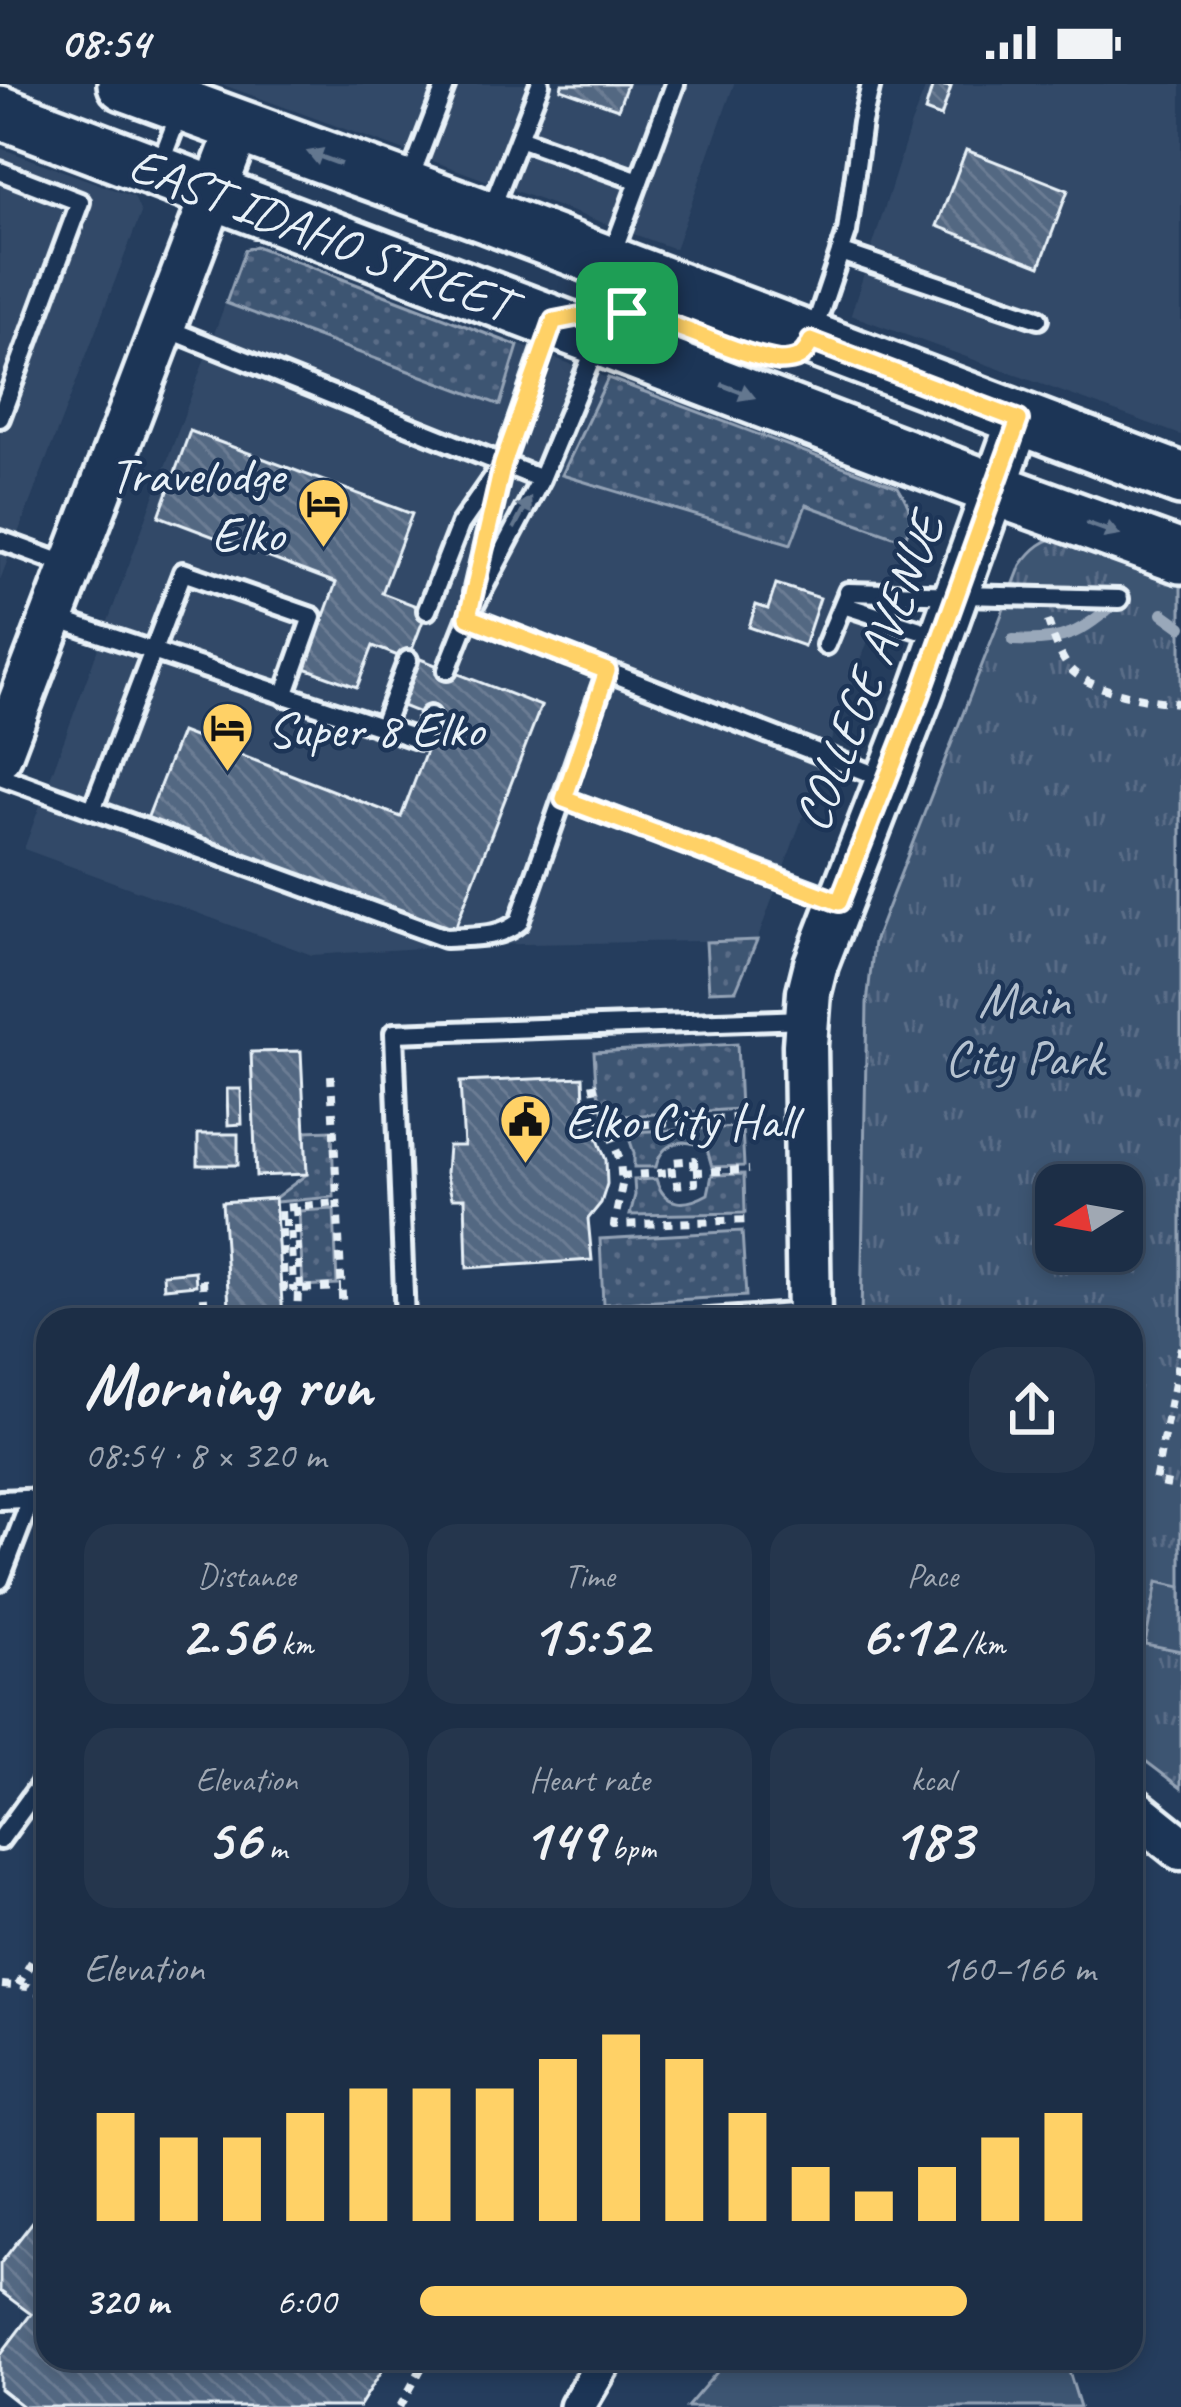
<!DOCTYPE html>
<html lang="en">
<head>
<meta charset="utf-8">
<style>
  body { margin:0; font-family:Caveat,sans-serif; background:#25364d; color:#f1f3f6; height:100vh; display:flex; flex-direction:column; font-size:45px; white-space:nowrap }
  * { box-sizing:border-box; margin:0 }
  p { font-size:39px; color:#a0a8b3 }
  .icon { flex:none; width:66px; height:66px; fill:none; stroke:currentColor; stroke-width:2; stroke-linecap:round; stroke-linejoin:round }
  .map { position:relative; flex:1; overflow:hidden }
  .details { position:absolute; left:36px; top:1224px; width:1107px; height:1062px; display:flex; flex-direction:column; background:#1c2e46; border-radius:36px; box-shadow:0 6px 18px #0003,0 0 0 3px #3a4a5f }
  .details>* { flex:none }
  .needle { width:78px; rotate:259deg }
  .tools { position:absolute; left:1035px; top:1080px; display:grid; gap:24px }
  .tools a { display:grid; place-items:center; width:108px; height:108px; border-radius:24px; background:#1c2e46; box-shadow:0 6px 18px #0003,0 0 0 3px #3a4a5f; font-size:60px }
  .pin { position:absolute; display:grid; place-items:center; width:102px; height:102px; color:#fff; margin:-51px; border-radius:24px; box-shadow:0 6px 18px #0006 }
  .round { display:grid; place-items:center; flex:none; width:126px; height:126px; border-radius:36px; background:#25364d }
  .overview { display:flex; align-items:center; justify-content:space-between; height:204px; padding:0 48px }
  h1 { font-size:66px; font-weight:700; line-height:90px }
  .figures { display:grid; grid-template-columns:repeat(3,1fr); gap:18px; height:204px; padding:12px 48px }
  .figures div { display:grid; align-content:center; border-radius:30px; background:#25364d; text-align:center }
  .figures b { font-size:60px; font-weight:700 }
  .figures small { font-size:33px; font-weight:400 }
  .figures p { font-size:33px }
  .chart { height:336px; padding:24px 48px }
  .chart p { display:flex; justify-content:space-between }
  .chart svg { width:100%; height:216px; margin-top:12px; stroke:#ffd166; stroke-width:6 }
  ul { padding:0 48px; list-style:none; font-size:39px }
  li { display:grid; grid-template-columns:192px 144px 1fr; align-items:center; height:90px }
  li i { height:30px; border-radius:15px; background:#ffd166 }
  .status { display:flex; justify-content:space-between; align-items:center; height:84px; padding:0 60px; background:#1c2e46; direction:ltr }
  .status svg { height:33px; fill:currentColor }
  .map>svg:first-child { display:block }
</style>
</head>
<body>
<div class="status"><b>08:54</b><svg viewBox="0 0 49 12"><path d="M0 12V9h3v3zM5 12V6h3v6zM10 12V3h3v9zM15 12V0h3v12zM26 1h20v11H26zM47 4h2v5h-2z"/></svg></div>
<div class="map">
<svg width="1181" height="2323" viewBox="0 0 1181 2323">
  <defs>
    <pattern id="grass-dots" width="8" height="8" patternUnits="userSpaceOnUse" patternTransform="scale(3)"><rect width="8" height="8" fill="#3e5472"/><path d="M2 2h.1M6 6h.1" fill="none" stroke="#5a6d87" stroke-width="1.8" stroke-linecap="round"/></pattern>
    <pattern id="park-tufts" width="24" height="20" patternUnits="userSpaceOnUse" patternTransform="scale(3)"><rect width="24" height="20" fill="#3e5472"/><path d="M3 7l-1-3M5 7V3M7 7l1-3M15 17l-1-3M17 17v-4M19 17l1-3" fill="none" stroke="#5a6d87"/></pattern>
    <pattern id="building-back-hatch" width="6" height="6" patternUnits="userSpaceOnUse" patternTransform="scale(3)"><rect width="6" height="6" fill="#536782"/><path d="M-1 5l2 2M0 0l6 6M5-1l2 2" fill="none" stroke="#6c7d94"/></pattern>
  </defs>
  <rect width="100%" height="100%" fill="#253d5d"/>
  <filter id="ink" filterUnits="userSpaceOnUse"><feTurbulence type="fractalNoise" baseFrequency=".00833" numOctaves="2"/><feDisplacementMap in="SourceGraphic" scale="24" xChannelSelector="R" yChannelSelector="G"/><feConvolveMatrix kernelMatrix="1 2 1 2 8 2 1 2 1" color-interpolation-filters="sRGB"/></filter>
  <g filter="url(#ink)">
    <path fill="#334a68" d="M221 0H734L675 165Z
      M927 0H1181V351L851 231 910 43Z
      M0 64 134 113 141 129 0 496Z
      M256 162 898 403 910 421 911 441 757 856 467 861 312 871 24 765 245 166Z"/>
    <path fill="url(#grass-dots)" stroke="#93a2b5" stroke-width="3" d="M256 162 518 262 500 321 226 219 245 166Z
      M608 294 898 403C911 424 915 433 904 456L806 421 791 460 562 391Z
      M757 856 736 906 709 907 706 858Z
      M737 960 740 1025 605 1033 596 1000 594 968Z
      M742 1043 744 1082 712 1083 707 1065C685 1053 662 1056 656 1083H634V1069L627 1048Z
      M332 1046 334 1113 275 1118V1114L307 1090 305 1047Z
      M744 1090 745 1129 630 1131 635 1111 634 1096 656 1095C664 1123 685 1123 708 1110L712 1091Z
      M334 1125 337 1200 303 1202 299 1127Z
      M742 1147 746 1212 603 1220 600 1155Z"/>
    <path fill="url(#park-tufts)" stroke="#93a2b5" stroke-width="3" fill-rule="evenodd" d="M1065 451 1181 490V1704L1131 1666V1236H861L867 919 874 858 1021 481C1033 464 1044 455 1065 451ZM1056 1101H1122V1167H1056Z"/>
    <path fill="#3e5472" stroke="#93a2b5" stroke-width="3" d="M1157 1498 1181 1503V1567L1145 1560Z
      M729 2274H1065L1080 2323H687Z"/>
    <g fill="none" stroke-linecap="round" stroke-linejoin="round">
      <path stroke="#99a8ba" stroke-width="12" d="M1163 530 1181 543
        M1013 556C1062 559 1083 549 1118 516"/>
    </g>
    <path fill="url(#building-back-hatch)" stroke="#e8f1f8" stroke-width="3" d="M562 0H627L618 25 561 5Z
      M933 0 951 3 941 33 925 27Z
      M966 66 1068 106 1040 182 937 142Z
      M190 347 412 430 382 509 427 526 408 576 373 562 357 603 305 584 336 499 159 432Z
      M776 500 820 514 804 562 749 543 756 521 768 525Z
      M415 573 541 622 452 852 147 735 181 648 401 733 438 636 397 620Z
      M301 967 307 1090 256 1092 251 968Z
      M583 993 585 1042 597 1053 606 1076 607 1100 601 1119 588 1135 592 1176 467 1184 465 1114H452L446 1089 448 1062H464L460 998Z
      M227 1005H241L242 1040 228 1041Z
      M198 1050H238V1081H198Z
      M275 1114 283 1234 230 1236 222 1118Z
      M195 1187 196 1201 164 1204 163 1190Z
      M48 2118V2274H390L359 2323H23L0 2305V2271L31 2230 0 2207V2180Z"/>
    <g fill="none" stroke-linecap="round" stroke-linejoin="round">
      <defs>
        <path id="service" d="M519 54 639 97
          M160 80 181 25
          M0 87 80 118 0 334
          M409 97 446 0
          M490 128 540 0
          M840 168 1038 235
          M611 173 675 0
          M163 243 541 395
          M813 249 847 148 862 38 871 0
          M0 456 71 482
          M473 509 503 380 552 240
          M843 521 939 552
          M427 526 460 441 499 385
          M468 533 885 695
          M53 534 420 656 430 632
          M826 561 848 508 1119 515
          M447 586 468 533 541 395 597 260
          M382 644 408 576
          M0 692 445 854C470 852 500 855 519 838L607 587
          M564 715 838 817
          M93 724 183 488 312 533 284 612
          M405 1236 394 949 805 935
          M694 1236 808 1228
          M0 1416 48 1414
          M0 1496 31 1415
          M0 1756 48 1690"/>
        <path id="minor" d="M577 2323 606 2274"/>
        <path id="tertiary" d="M0 671 239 43
          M809 1236 805 961 809 908 816 880 921 609 1019 336
          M1131 1724 1181 1764"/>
        <path id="primary" d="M124 0 488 133 1181 395
          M0 28 994 405 1181 473"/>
      </defs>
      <use href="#service" stroke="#e8f1f8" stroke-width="26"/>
      <use href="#minor" stroke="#e8f1f8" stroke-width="42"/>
      <use href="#tertiary" stroke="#e8f1f8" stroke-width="51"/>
      <use href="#primary" stroke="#e8f1f8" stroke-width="60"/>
      <path stroke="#e8f1f8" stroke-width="8" stroke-dasharray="9 9" stroke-linecap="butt" d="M1048 537C1053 551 1058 568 1067 581 1085 607 1150 617 1181 619
        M331 991 343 1232
        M593 999 600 1035 610 1049 620 1076 622 1101 614 1141 750 1136
        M605 1043 747 1033
        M694 1076 695 1099 673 1101 671 1078Z
        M694 1088 749 1086
        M621 1092 672 1088
        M296 1123 300 1205
        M281 1139H290L293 1204 298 1205
        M203 1195 205 1236
        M280 1204H284L281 1124 337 1119
        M297 1236 298 1205 341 1203
        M1181 1263 1155 1398 1181 1403
        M2 1901 28 1903 48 1914
        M18 1901 48 1850
        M400 2323 427 2274"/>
      <use href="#service" stroke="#1d3557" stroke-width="16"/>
      <use href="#minor" stroke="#1d3557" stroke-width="33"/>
      <use href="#tertiary" stroke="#1d3557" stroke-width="42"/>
      <use href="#primary" stroke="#1d3557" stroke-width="51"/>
    </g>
    <defs><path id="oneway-solid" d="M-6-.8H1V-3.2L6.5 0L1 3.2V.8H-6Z" transform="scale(3)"/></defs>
    <g fill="#64778f">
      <use href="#oneway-solid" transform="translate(324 74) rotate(-160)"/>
      <use href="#oneway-solid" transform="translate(738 307) rotate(21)"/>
      <use href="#oneway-solid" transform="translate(522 429) rotate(-62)"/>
      <use href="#oneway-solid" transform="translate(1103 445) rotate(20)"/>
    </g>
  </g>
  <g fill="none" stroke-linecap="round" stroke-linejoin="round" filter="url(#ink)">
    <defs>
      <path id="route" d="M596 229C662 224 716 267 779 277 796 277 805 273 811 257L1019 336 921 609 839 818 564 715 607 587 468 533 503 380 554 237Z"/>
    </defs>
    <use href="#route" stroke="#fff" stroke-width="24"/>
    <use href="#route" stroke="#ffd166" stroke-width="15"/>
  </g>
  <defs>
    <symbol id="hotel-pin" viewBox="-11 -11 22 30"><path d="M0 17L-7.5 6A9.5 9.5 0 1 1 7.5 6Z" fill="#ffd166" stroke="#1d3557"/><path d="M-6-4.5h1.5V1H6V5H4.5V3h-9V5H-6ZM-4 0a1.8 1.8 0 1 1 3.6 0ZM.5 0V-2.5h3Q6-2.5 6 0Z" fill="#111"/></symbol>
    <symbol id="civic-pin" viewBox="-11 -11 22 30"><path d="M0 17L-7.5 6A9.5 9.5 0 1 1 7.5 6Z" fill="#ffd166" stroke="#1d3557"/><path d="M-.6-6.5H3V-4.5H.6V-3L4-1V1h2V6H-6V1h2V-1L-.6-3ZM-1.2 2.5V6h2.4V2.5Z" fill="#111"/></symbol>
  </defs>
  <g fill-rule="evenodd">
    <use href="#hotel-pin" x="294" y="390" width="59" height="81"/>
    <use href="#hotel-pin" x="198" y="614" width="59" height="81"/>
    <use href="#civic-pin" x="496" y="1006" width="59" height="81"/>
  </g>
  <g text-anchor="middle" stroke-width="9" stroke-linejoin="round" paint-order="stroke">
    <g font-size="51" fill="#e8f1f8" stroke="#1d3557">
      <text transform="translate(321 149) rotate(21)" y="18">EAST IDAHO STREET</text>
      <text transform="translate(868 588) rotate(-69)" y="18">COLLEGE AVENUE</text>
    </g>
    <g font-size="51" fill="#e8f1f8" stroke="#1d3557" text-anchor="start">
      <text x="284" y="408" text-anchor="end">Travelodge<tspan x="284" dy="59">Elko</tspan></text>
      <text x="267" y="662">Super 8 Elko</text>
      <text x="565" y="1054">Elko City Hall</text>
    </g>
    <g font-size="51" fill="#b5c2d0" stroke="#1d3557">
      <text x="1024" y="932">Main<tspan x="1024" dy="59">City Park</tspan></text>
    </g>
  </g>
</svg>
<div class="tools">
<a><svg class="needle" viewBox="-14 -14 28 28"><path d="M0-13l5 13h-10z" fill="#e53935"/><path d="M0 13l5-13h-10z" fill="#a0a8b3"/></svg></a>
</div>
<div class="pin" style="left:627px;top:229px;background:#1e9e55"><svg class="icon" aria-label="arrive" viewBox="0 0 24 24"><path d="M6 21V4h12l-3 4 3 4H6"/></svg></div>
<section class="details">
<div class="overview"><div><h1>Morning run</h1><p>08:54 · 8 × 320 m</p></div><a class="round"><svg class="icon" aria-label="share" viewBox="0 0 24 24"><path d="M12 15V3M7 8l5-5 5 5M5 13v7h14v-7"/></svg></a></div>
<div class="figures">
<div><p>Distance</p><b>2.56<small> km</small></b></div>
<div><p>Time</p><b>15:52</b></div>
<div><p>Pace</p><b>6:12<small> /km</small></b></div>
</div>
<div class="figures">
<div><p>Elevation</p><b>56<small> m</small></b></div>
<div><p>Heart rate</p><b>149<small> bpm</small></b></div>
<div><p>kcal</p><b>183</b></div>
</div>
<div class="chart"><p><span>Elevation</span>160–166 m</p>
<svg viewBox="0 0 160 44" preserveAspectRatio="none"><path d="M5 44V22M15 44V27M25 44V27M35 44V22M45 44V17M55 44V17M65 44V17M75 44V11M85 44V6M95 44V11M105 44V22M115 44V33M125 44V38M135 44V33M145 44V27M155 44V22"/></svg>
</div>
<ul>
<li><b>320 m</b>6:00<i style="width:81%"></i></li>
</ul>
</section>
</div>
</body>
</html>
